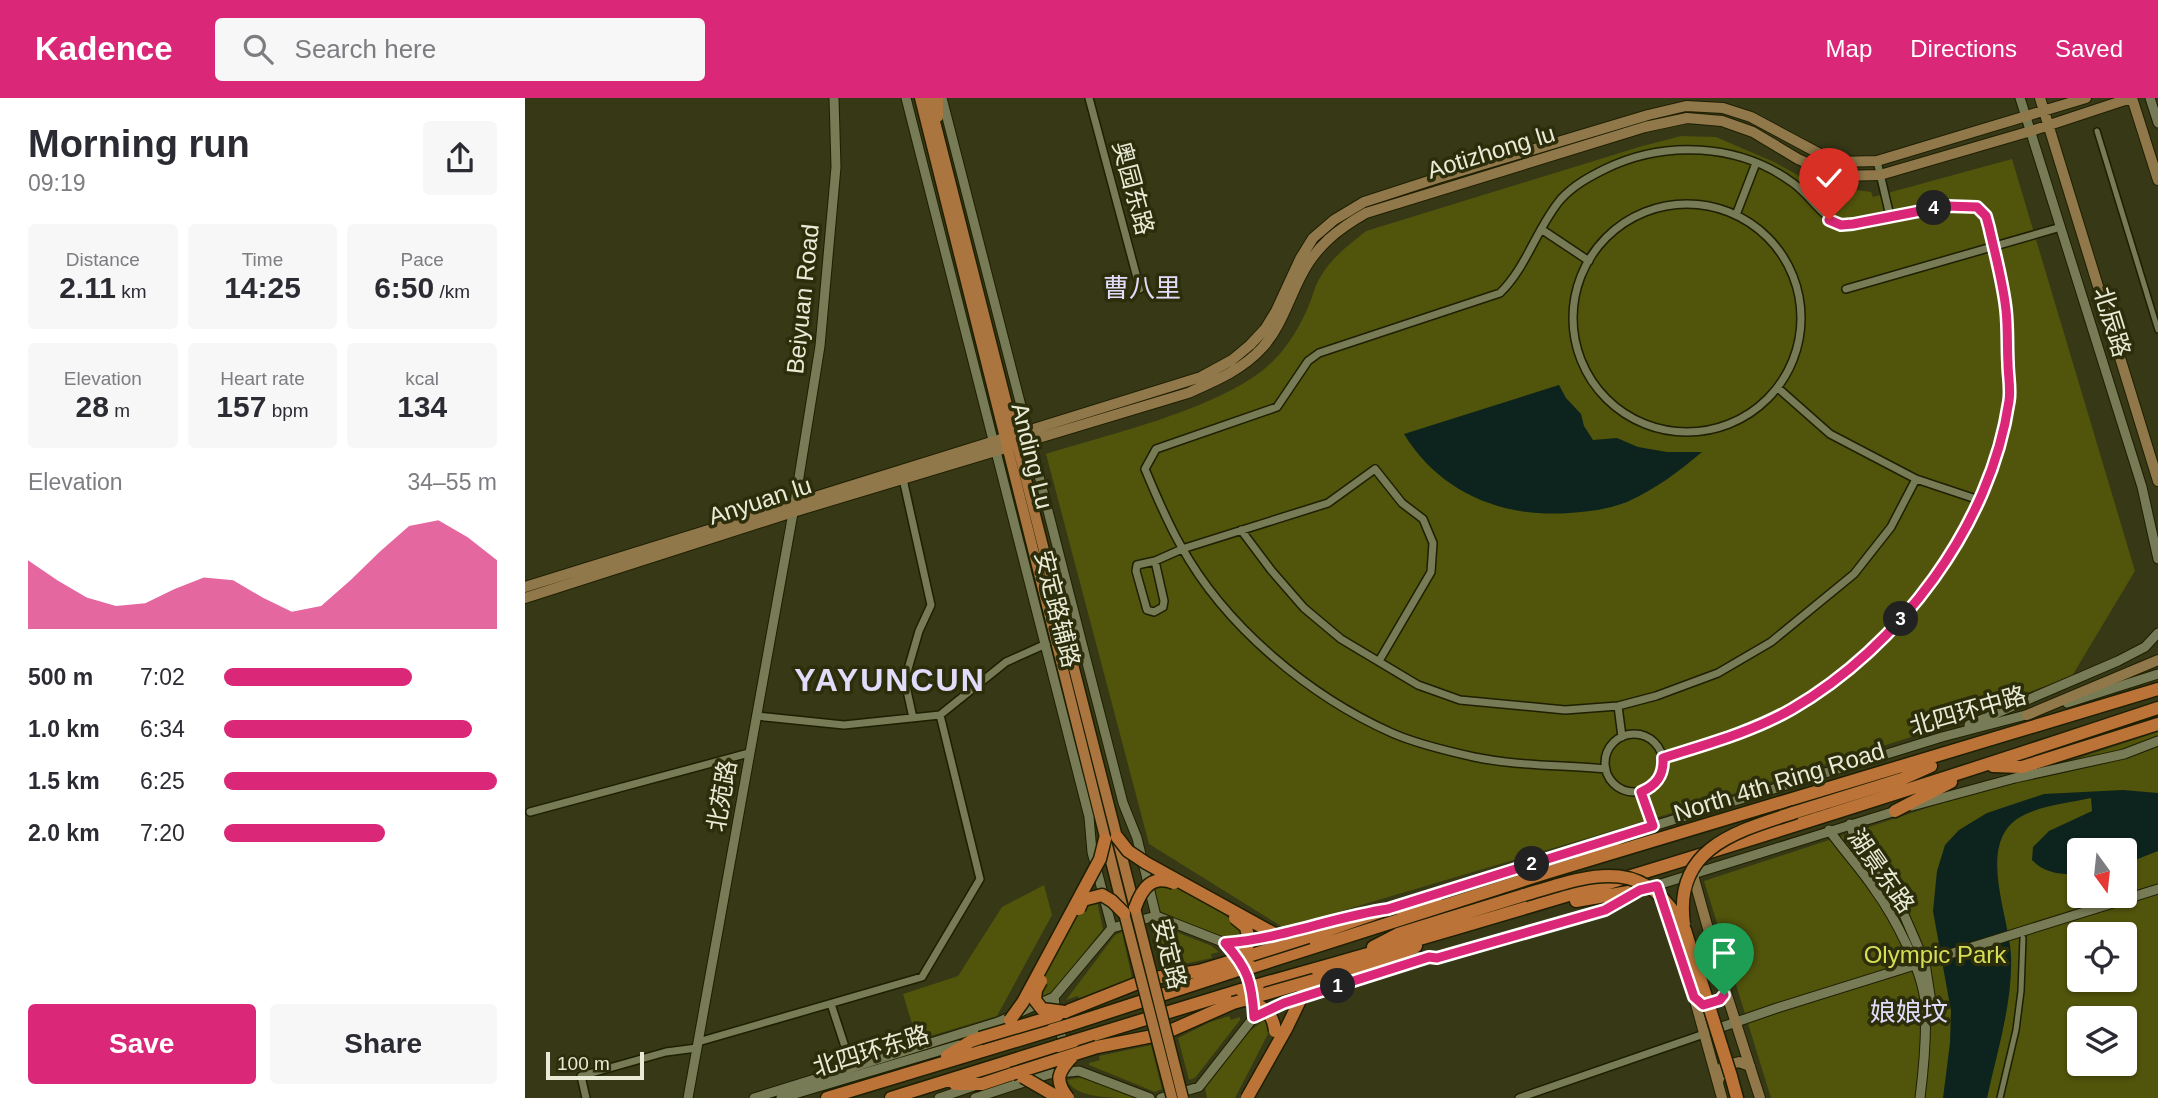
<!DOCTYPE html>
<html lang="en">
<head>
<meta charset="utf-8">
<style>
  body { margin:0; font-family:Arial,"Noto Sans SC",sans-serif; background:#f7f7f7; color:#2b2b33; height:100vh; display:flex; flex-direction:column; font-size:26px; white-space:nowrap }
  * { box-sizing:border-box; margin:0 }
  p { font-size:23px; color:#7c7c81 }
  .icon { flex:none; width:38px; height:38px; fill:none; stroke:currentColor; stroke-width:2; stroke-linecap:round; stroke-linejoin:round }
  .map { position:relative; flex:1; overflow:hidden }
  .drawer { display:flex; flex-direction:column; background:#fff; width:525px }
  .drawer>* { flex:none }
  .needle { width:46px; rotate:165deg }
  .buttons { position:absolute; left:1542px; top:740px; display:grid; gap:14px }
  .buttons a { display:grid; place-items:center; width:70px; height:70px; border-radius:7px; background:#fff; box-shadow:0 2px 5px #0004; font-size:35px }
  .scale { position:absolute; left:21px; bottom:18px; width:98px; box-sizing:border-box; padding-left:7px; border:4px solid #e9ebd7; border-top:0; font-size:19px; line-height:24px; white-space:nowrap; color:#e9ebd7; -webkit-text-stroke:5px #2c2e0b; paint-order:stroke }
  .pin { position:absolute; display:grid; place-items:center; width:60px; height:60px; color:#fff; margin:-72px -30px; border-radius:50% 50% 50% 0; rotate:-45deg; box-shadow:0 0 7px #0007 }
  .pin .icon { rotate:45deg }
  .km { position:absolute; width:35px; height:35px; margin:-18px; border-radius:50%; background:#222; color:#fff; font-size:19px; line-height:35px; text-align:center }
  .round { display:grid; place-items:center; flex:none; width:74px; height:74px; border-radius:7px; background:#f7f7f7 }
  .summary { display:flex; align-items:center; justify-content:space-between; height:119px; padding:0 28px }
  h1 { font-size:38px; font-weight:700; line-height:52px }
  .stats { display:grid; grid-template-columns:repeat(3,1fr); gap:10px; height:119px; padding:7px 28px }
  .stats div { display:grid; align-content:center; border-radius:7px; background:#f7f7f7; text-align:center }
  .stats b { font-size:30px; font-weight:700 }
  .stats small { font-size:19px; font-weight:400 }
  .stats p { font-size:19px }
  .chart { height:196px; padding:14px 28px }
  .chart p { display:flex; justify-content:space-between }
  .chart svg { width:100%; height:126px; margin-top:7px; fill:#db2777; opacity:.7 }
  .cta { display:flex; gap:14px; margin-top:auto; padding:14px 28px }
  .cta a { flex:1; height:80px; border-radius:7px; background:#db2777; color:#fff; font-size:28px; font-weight:700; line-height:80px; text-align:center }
  .cta a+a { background:#f7f7f7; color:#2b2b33 }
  ul { padding:0 28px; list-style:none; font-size:23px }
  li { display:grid; grid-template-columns:112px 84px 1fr; align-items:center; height:52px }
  li i { height:18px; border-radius:9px; background:#db2777 }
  header { display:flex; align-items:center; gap:42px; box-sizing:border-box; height:98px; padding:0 35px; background:#db2777; color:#fff }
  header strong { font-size:33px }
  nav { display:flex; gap:38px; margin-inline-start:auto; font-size:24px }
  .search { width:490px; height:63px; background:#f7f7f7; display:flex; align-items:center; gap:18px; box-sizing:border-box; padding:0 24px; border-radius:7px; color:#7c7c81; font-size:26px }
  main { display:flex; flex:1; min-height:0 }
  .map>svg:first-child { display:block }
</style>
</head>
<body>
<header>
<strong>Kadence</strong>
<div class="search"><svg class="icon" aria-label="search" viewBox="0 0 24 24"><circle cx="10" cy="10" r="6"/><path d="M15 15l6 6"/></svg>Search here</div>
<nav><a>Map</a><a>Directions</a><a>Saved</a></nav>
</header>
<main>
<section class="drawer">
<div class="summary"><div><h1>Morning run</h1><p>09:19</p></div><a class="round"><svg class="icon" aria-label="share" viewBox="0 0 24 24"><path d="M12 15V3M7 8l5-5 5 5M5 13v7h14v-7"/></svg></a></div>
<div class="stats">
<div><p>Distance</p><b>2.11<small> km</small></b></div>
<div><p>Time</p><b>14:25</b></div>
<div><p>Pace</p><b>6:50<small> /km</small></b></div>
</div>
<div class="stats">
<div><p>Elevation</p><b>28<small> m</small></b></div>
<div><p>Heart rate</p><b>157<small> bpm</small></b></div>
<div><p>kcal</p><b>134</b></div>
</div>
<div class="chart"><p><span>Elevation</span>34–55 m</p>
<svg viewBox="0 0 160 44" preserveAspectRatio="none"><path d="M0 44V20L10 27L20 33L30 36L40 35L50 30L60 26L70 27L80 33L90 38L100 36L110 27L120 17L130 8L140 6L150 12L160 20V44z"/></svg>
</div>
<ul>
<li><b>500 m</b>7:02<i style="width:69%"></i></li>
<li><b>1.0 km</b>6:34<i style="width:91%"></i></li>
<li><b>1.5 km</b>6:25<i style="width:100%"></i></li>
<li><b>2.0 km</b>7:20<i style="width:59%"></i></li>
</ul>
<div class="cta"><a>Save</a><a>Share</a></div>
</section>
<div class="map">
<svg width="1633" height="1000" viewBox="0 0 1633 1000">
  <rect width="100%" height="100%" fill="#363816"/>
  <path fill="#51540b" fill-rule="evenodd" d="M1156 38 1191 39 1249 64 1289 86 1346 94 1348 99 1487 61 1610 473 1547 578 1383 640 1157 712 759 830 624 746 521 356C584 336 705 309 750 261 764 247 776 226 784 207 788 198 790 186 796 178 807 159 825 146 841 133L1114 49Z
    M1633 634V1000H1246L1179 783ZM1554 752H1600V798H1554ZM1554 836H1600V882H1554ZM1554 920H1600V966H1554Z
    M637 785C661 792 704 812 717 836L713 841H696L635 813 629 788Z
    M519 787 527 817 472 918 392 942 378 896 433 878 477 809Z
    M572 803 578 831 522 901 516 904 513 887 553 816 563 806Z
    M631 826 687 848 694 854 686 856 687 860 636 871 626 828Z
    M597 834 607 880 554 901 553 898 541 902 590 837Z
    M704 918 706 922 715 919V922L670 980 664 982 653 940 685 924Z
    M741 921 743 936 710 1000H682L680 990 719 937Z
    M626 947 637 991 630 994 564 967V965L575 962 574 958Z
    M558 979 609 1000C585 1000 550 1000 542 982Z"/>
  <path fill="#0c241d" d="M1034 287 1041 300 1056 316 1059 328 1068 342 1092 340 1113 349 1142 354H1177C1152 375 1132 390 1102 404 1084 411 1063 414 1044 415 978 420 915 395 879 336Z
    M1598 692 1633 695V753L1600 766V752H1554V776C1536 777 1519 775 1507 762L1508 749 1524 733 1567 713 1566 700C1544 705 1519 707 1499 717 1449 741 1484 816 1486 857 1488 904 1472 954 1462 1000H1418L1425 945 1426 913 1408 813 1412 773 1420 747 1434 732 1462 715 1519 696Z"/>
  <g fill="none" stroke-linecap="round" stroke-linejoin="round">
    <defs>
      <path id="pedestrian" d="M1572 33 1633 232
        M1475 1000 1491 932 1496 893 1498 840"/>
      <path id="minor" d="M564 0 615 191
        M1352 63 1365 118
        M1048 220a114 114 0 1 1 228 0a114 114 0 1 1-228 0Z
        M1211 117 1231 65
        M1016 131 1064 163
        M1321 191 1536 129
        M1253 290 1305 336 1391 381 1454 402
        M378 381 406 507 394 533 383 571 381 588 388 620
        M716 432 746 472 779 510 816 541 893 587 935 602 1040 612 1093 608 1131 598 1193 575 1246 544 1329 476 1366 429 1391 381
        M630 463 639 503 638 509 629 514 622 512 611 473 612 467 630 463 657 451 803 405 850 371 877 405 898 421 908 445 906 474 854 563
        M1093 608 1097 639
        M231 618 319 627 415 617 481 564 521 546
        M1080 665a29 29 0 1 1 58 0a29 29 0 1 1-58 0Z
        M1138 660C1182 646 1227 634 1267 611 1369 551 1448 448 1476 333 1479 323 1483 312 1484 302 1485 290 1483 276 1483 264 1482 230 1479 198 1472 164
        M1081 671C1037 667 992 668 949 659 922 653 892 646 867 635 784 598 700 528 656 448 642 424 631 397 620 371L631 351 752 309 783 263 794 255 975 195C1002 169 1012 129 1036 101 1049 87 1064 79 1080 71 1139 42 1214 45 1268 85 1286 98 1295 117 1316 127L1421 108 1452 109 1461 119 1464 129
        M1116 694 1128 728
        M5 714 224 655
        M306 906 327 970
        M173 944 397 879 455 781 415 617
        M61 1000 56 978 141 954 172 950
        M994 1000 1179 936"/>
      <path id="tertiary" d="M381 0 564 719 567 754 587 830
        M417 0 598 705 612 740 631 818
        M1495 0 1617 389 1633 461
        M1625 0 1633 25
        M1542 605 1633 576
        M1444 627 1593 563 1620 549 1633 535
        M1387 708 1490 680 1599 656 1633 643
        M1325 726 1328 735 1377 812 1400 865 1406 904
        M1304 732C1319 753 1336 771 1350 792 1369 818 1397 871 1400 904 1402 936 1399 968 1395 1000
        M1096 738 1417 639 1508 615
        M1123 790 1374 712
        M885 804 1069 746
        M700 845 733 842 841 814
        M876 857 912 860 1080 812 1110 795
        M529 899 532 921 540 952
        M1188 932 1252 910 1633 791
        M163 1000 270 404 295 248 311 69 309 0
        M229 1000 473 924 529 899 587 830 631 818 700 845 718 865 728 898 729 919
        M256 1000 434 947
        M414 1000 449 988
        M450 1000 524 976 554 973 625 1000
        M636 1000 674 989 729 919 759 905 897 861"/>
      <path id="secondary" d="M1515 0 1633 383
        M1607 0 1633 82
        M0 489 676 279 707 262 725 247 740 231 751 213 775 161 788 140 809 122 839 104 913 80 1123 17 1161 8 1198 10 1226 19 1310 64 1352 63 1561 0
        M0 500 268 414 663 295C690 283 717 272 737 250 756 229 763 203 776 178 791 148 813 131 841 115L1120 29 1162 20 1197 23 1228 34 1273 61 1311 78 1355 77 1506 33 1606 0
        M1502 617 1633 562
        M1168 777 1199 888 1235 1000
        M1136 801 1169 899 1197 1000
        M1177 906 1195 902 1199 897V888
        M1193 984 1198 968 1214 964 1225 968"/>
      <path id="primary" d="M395 0 599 815
        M404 0 610 810
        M413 19V0"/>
      <path id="trunk" d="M1468 668 1497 669 1633 626
        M1370 713 1426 684
        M1271 714 1377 681 1406 668
        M1056 758 1100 737
        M1051 803 1115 792
        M783 839 863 811 912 805
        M848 849 873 836 999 797
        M727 869 1024 774 1633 591
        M792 881 875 857 891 848
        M733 887C1035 803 1335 709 1633 610
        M540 914 623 881 674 873 707 863
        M544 927 710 873
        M549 943 716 892
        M572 949 638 936 708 905
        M422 958 446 943 455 940
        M1206 978 1212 1000
        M430 986H457L487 976 497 978
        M302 1000 527 932
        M366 1000 533 948"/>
    </defs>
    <use href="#pedestrian" stroke="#1e1f00" stroke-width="8"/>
    <use href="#minor" stroke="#1e1f00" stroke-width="10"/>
    <use href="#tertiary" stroke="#1e1f00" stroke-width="11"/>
    <use href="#secondary" stroke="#1e1f00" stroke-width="12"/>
    <use href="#primary" stroke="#1e1f00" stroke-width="13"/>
    <use href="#trunk" stroke="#1e1f00" stroke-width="15"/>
    <use href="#pedestrian" stroke="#777b56" stroke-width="5"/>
    <use href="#minor" stroke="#777b56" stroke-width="7"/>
    <use href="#tertiary" stroke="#777b56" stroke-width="9"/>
    <use href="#secondary" stroke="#91784a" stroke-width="10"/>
    <use href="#primary" stroke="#ab753f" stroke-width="10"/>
    <use href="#trunk" stroke="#bc7337" stroke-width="12"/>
    <defs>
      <path id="minor-bridge" d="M1464 129 1472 164"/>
      <path id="primary-bridge" d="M610 810 658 1000
        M599 815 647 1000"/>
      <path id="trunk-bridge" d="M592 739 603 753 621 765 757 840 767 844
        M999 797C1066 777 1119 755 1160 832L1206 978
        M610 810C617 790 627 776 649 785
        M554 811 558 802 577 797 587 803 599 815
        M1159 826C1148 749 1213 733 1271 714
        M714 861 783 839
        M707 863 720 853 724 844 721 829 710 820
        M710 873 727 869
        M516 883 511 892 510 902 517 911 540 914
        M716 892 733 887
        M721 902C738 908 748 914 750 933
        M708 905 789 882
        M485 922 498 904 575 761 580 741
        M527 932 544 927
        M455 940 533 917
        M533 948 549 943
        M487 976 572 949
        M498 979 534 1000
        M543 1000C529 982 533 974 547 959
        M722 1000 761 931 781 890 792 881"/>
    </defs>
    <use href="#minor-bridge" stroke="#1e1f00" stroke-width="10" stroke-linecap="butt"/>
    <use href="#primary-bridge" stroke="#1e1f00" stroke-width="13" stroke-linecap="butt"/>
    <use href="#trunk-bridge" stroke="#1e1f00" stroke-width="15" stroke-linecap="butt"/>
    <use href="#minor-bridge" stroke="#777b56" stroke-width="7"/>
    <use href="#primary-bridge" stroke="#ab753f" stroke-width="10"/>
    <use href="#trunk-bridge" stroke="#bc7337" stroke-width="12"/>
  </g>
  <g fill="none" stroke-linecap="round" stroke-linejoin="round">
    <defs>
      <path id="route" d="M1199 897 1195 902 1178 907 1169 899 1132 788 1115 792 1080 812 912 860 904 859 759 905 729 919C727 884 723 871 700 845 756 841 808 819 863 811L1128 728 1116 694C1132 687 1139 677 1138 660 1182 646 1227 634 1267 611 1374 549 1466 427 1484 303 1486 291 1483 277 1483 265 1482 248 1483 230 1481 212 1478 184 1470 156 1464 129L1461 118 1452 109 1421 108 1328 126 1316 127 1304 122"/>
    </defs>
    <use href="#route" stroke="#fff" stroke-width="14"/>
    <use href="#route" stroke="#db2777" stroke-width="9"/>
  </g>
  <g text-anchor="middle" stroke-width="7" stroke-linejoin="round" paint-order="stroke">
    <g font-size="24" fill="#e9ebd7" stroke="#2c2e0b">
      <text transform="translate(966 54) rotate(-17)" y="8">Aotizhong lu</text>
      <text transform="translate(608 90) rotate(75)" y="8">奥园东路</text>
      <text transform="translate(278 201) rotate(-84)" y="8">Beiyuan Road</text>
      <text transform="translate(1587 224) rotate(73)" y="8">北辰路</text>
      <text transform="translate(507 358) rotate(76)" y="8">Anding Lu</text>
      <text transform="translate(235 403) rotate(-18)" y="8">Anyuan lu</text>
      <text transform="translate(532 511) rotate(76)" y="8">安定路辅路</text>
      <text transform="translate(1443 613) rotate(-16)" y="8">北四环中路</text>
      <text transform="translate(1254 684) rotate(-17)" y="8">North 4th Ring Road</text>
      <text transform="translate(197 698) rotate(-80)" y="8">北苑路</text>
      <text transform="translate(1356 773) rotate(55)" y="8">湖景东路</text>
      <text transform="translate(644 856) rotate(76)" y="8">安定路</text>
      <text transform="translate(346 953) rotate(-17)" y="8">北四环东路</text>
    </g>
    <g font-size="24" fill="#d6de56" stroke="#2c2e0b">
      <text x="1410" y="865">Olympic Park</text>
    </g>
    <g font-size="26" fill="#e1dcfa" stroke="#2c2e0b">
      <text x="617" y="199">曹八里</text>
      <text x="1384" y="923">娘娘坟</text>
    </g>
    <g font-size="32" font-weight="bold" letter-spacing="2" fill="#e1dcfa" stroke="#2c2e0b">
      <text x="365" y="593">YAYUNCUN</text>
    </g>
  </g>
</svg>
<div class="buttons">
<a><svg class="needle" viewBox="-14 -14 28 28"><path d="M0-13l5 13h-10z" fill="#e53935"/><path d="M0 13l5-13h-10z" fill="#7c7c81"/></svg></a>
<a><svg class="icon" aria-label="locate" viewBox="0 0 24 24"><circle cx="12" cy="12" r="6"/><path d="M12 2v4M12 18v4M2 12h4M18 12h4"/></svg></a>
<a><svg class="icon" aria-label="layers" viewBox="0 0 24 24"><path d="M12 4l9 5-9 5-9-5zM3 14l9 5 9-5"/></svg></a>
</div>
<div class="scale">100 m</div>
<div class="pin" style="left:1199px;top:897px;background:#1e9e55"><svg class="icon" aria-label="arrive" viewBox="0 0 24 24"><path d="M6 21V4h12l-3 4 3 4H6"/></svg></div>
<div class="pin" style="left:1304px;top:122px;background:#d93025"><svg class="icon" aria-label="check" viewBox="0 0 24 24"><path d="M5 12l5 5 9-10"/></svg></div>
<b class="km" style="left:813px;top:888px">1</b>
<b class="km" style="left:1007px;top:766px">2</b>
<b class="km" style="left:1376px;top:521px">3</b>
<b class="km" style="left:1409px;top:110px">4</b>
</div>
</main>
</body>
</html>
